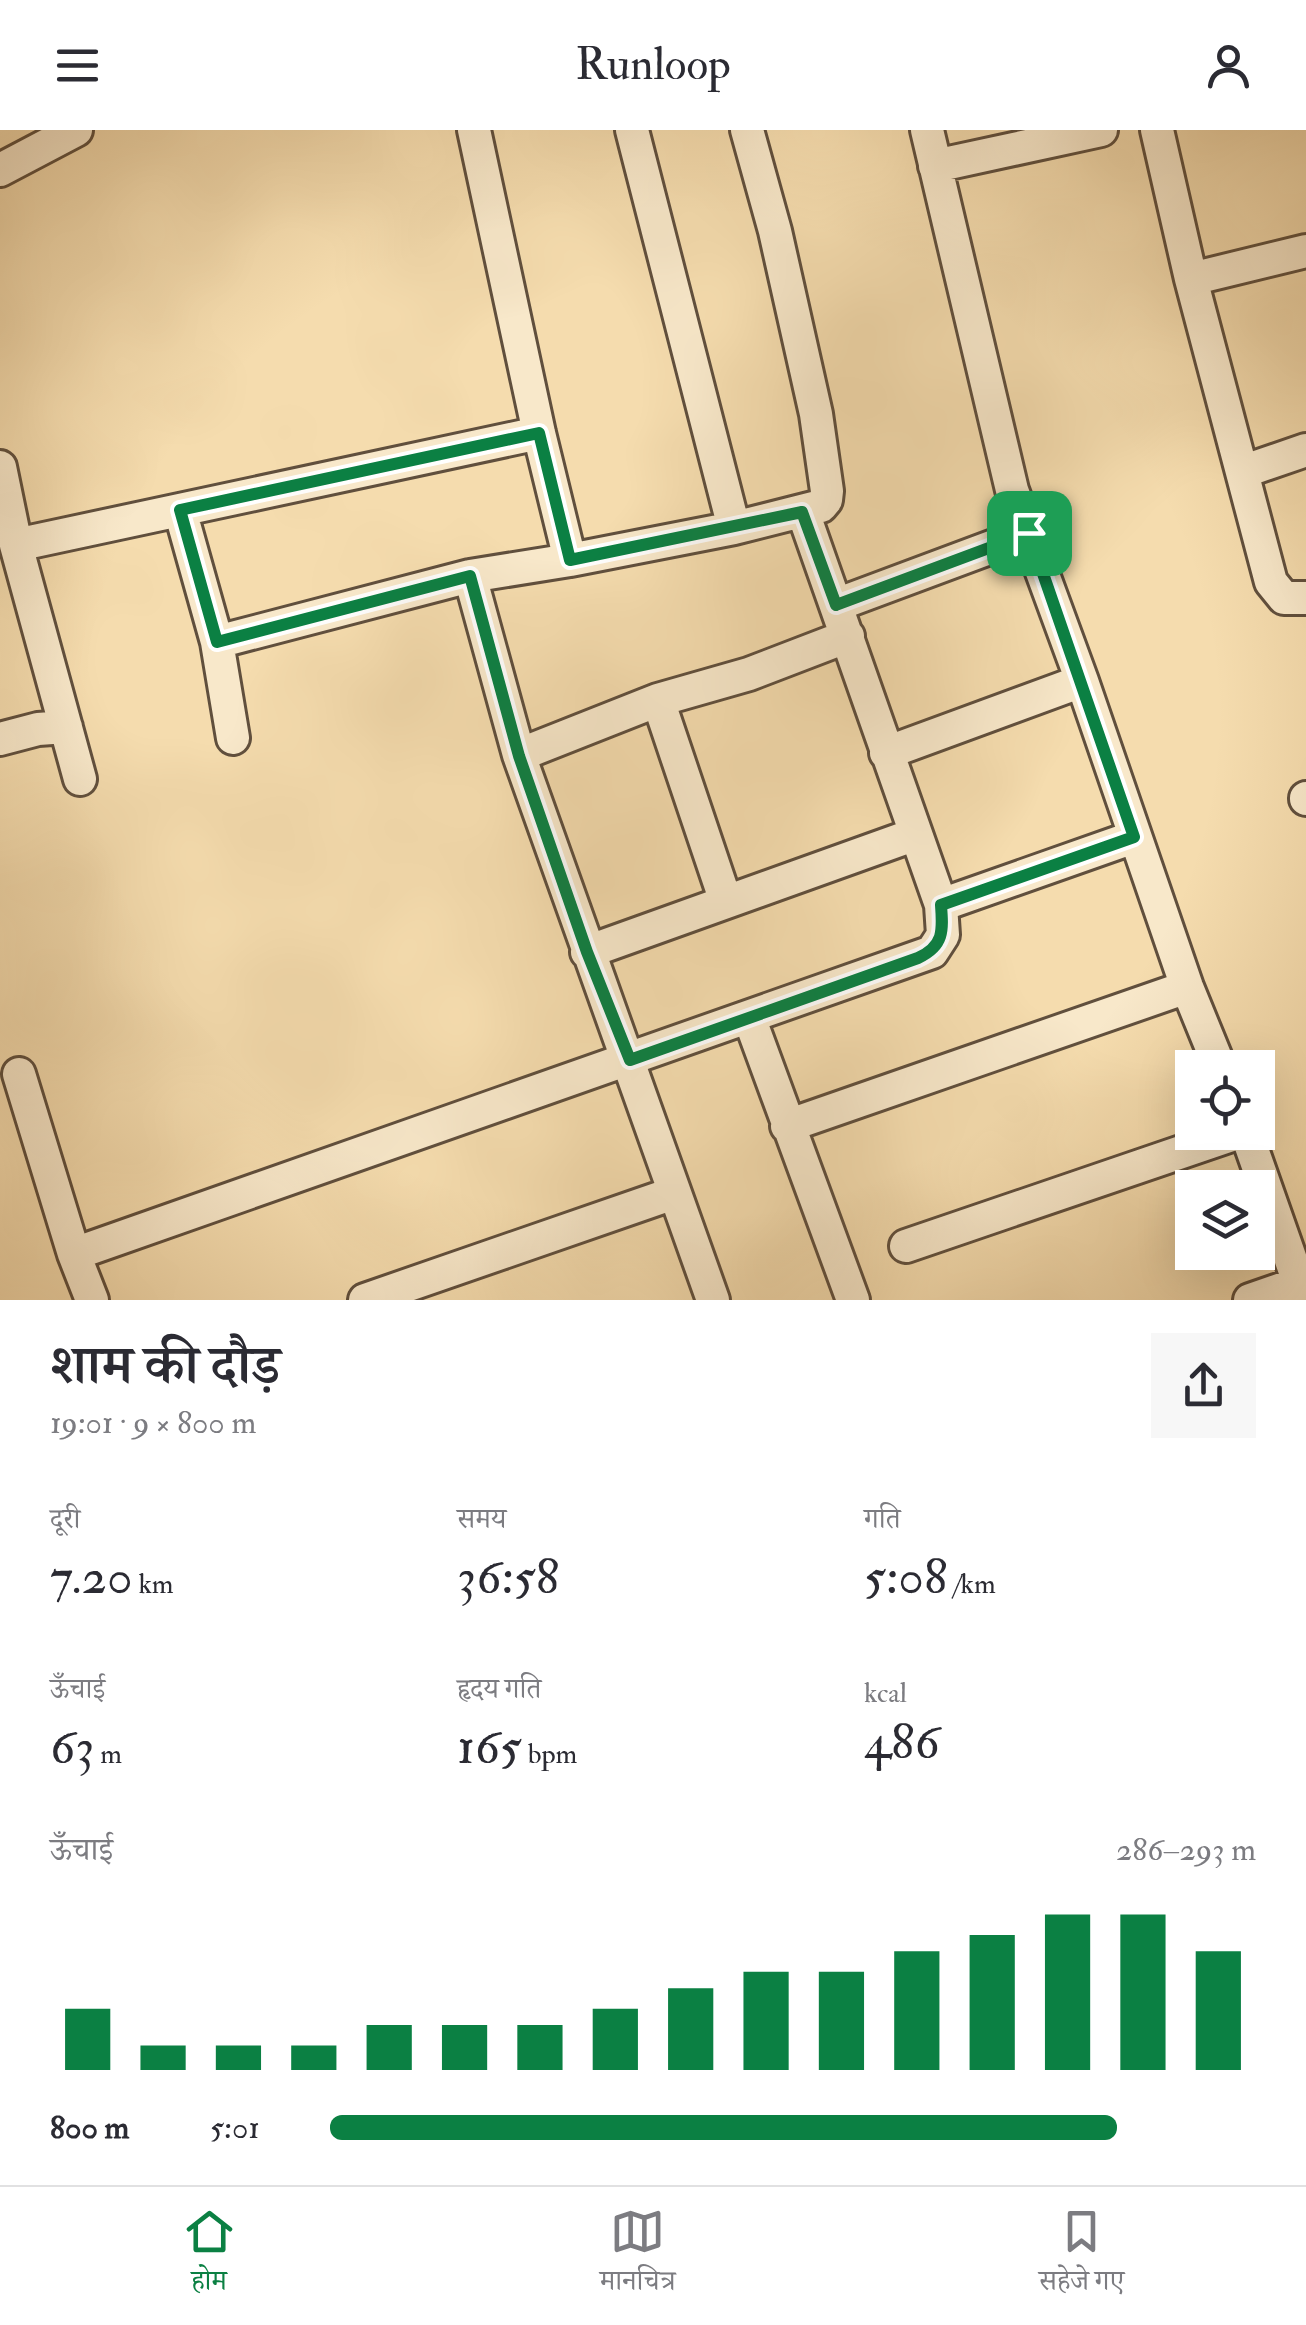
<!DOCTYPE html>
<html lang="hi">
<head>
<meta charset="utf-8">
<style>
  body { margin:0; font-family:"IM FELL Double Pica","Noto Serif Devanagari",serif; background:#f7f7f7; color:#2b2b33; height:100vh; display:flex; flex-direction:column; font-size:38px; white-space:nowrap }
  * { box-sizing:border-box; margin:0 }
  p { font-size:32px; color:#7c7c81 }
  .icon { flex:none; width:55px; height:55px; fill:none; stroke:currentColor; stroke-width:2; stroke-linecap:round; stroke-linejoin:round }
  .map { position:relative; height:1170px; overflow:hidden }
  .panel { display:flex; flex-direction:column; background:#fff; flex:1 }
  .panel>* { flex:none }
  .buttons { position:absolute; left:1175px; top:920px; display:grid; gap:20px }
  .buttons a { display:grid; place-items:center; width:100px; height:100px; border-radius:0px; background:#fff; box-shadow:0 10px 40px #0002; font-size:50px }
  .pin { position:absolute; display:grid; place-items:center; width:85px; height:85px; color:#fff; margin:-42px; border-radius:20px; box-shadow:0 5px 15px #0006 }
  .round { display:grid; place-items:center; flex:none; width:105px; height:105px; border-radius:0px; background:#f7f7f7 }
  .headline { display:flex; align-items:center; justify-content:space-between; height:170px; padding:0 50px }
  h1 { font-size:55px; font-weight:600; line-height:75px }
  .figures { display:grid; grid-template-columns:repeat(3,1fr); gap:15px; height:170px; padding:10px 50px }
  .figures div { display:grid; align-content:center }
  .figures b { font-size:50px; font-weight:600 }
  .figures small { font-size:28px; font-weight:400 }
  .figures p { font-size:28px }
  .chart { height:280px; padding:20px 50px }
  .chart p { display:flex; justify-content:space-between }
  .chart svg { width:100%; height:180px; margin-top:10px; stroke:#0b8043; stroke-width:6 }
  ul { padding:0 50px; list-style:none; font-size:32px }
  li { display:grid; grid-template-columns:160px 120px 1fr; align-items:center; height:75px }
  li i { height:25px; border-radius:12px; background:#0b8043 }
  header { display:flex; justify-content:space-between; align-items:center; height:130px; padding:0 50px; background:#fff; font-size:45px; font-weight:600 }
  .tab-bar { display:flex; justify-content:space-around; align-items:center; height:140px; border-top:2px solid #e1e1e2; background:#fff; font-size:28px; color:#7c7c81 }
  .tab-bar a { display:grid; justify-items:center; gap:5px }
  .tab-bar .active { color:#0b8043 }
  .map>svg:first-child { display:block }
</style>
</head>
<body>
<header><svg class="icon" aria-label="menu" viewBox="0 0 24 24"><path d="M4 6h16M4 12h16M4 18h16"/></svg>Runloop<svg class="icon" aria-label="person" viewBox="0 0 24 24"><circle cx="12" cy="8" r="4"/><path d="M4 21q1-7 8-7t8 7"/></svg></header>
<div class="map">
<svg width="1306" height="1170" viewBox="0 0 1306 1170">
  <rect width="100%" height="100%" fill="#f5dcae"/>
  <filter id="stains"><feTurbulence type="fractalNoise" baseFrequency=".002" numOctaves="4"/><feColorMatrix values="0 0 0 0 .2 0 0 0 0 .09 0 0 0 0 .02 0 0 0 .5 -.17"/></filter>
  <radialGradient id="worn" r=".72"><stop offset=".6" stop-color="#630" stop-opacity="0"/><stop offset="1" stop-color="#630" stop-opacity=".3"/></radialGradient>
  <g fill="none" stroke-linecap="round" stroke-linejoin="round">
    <defs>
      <path id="minor" d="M474 0 539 303 570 430
        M632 0 734 398
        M927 0 1012 360 1082 551 1187 857 1220 938
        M1157 0 1191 149 1271 452 1284 468H1306
        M935 36 1101 0
        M0 40 76 0
        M1191 149 1306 121
        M0 337 16 415 80 649
        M1242 342 1306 320
        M180 380 217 512 233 608
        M16 415 539 303
        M470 446 519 625 713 1170
        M836 475 1029 403
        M217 512 470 446 570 430 734 398 821 376 826 370 827 361 816 284 775 101 747 0
        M658 570 726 772
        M0 609 38 599 66 597
        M886 623 1082 551
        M519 625 658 570 749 544 848 506
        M1306 668V669
        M941 775 1134 707
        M587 822 916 704
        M749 887 853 1170
        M19 944 74 1124 92 1170
        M787 996 1187 857
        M1246 1002 1305 1170
        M906 1116 1240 1002
        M74 1124 932 822 943 805 941 775 803 382
        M365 1170 674 1063
        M1250 1170 1299 1153"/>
    </defs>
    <use href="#minor" stroke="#604f3d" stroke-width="38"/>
    <use href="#minor" stroke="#f8e8ca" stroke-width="32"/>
  </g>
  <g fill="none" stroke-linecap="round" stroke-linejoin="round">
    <defs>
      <path id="route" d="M539 303 570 430 802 382 836 475 1029 403 1134 707 941 775C943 801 944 816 918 828L630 930 587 822 519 626 470 446 217 512 180 380Z"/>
    </defs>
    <use href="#route" stroke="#fff" stroke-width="20"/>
    <use href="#route" stroke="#0b8043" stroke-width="12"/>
  </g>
  <rect width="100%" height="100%" filter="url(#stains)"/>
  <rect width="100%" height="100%" fill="url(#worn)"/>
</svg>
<div class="buttons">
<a><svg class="icon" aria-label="locate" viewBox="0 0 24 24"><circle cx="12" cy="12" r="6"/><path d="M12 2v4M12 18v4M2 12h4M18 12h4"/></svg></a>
<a><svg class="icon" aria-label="layers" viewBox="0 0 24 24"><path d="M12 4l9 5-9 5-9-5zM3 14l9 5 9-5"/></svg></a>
</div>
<div class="pin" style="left:1029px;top:403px;background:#1e9e55"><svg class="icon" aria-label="arrive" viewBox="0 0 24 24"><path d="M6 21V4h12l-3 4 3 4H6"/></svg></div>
</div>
<section class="panel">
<div class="headline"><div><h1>शाम की दौड़</h1><p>19:01 · 9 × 800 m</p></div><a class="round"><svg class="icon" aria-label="share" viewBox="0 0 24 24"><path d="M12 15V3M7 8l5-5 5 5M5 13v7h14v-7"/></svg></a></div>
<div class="figures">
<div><p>दूरी</p><b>7.20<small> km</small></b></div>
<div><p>समय</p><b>36:58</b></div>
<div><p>गति</p><b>5:08<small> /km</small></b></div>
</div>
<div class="figures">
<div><p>ऊँचाई</p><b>63<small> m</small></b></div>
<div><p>हृदय गति</p><b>165<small> bpm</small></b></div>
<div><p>kcal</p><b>486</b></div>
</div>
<div class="chart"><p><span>ऊँचाई</span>286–293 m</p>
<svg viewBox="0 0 160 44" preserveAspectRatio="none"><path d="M5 44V29M15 44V38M25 44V38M35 44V38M45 44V33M55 44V33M65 44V33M75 44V29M85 44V24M95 44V20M105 44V20M115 44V15M125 44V11M135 44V6M145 44V6M155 44V15"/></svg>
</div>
<ul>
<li><b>800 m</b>5:01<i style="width:85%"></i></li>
</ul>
</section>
<nav class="tab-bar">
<a class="active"><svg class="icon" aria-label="home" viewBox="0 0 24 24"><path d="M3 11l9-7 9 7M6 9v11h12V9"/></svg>होम</a>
<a><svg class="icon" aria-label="map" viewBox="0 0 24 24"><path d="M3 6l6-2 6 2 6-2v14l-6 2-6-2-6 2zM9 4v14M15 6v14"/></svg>मानचित्र</a>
<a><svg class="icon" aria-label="saved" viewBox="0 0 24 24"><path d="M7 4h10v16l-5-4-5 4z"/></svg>सहेजे गए</a>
</nav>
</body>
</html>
